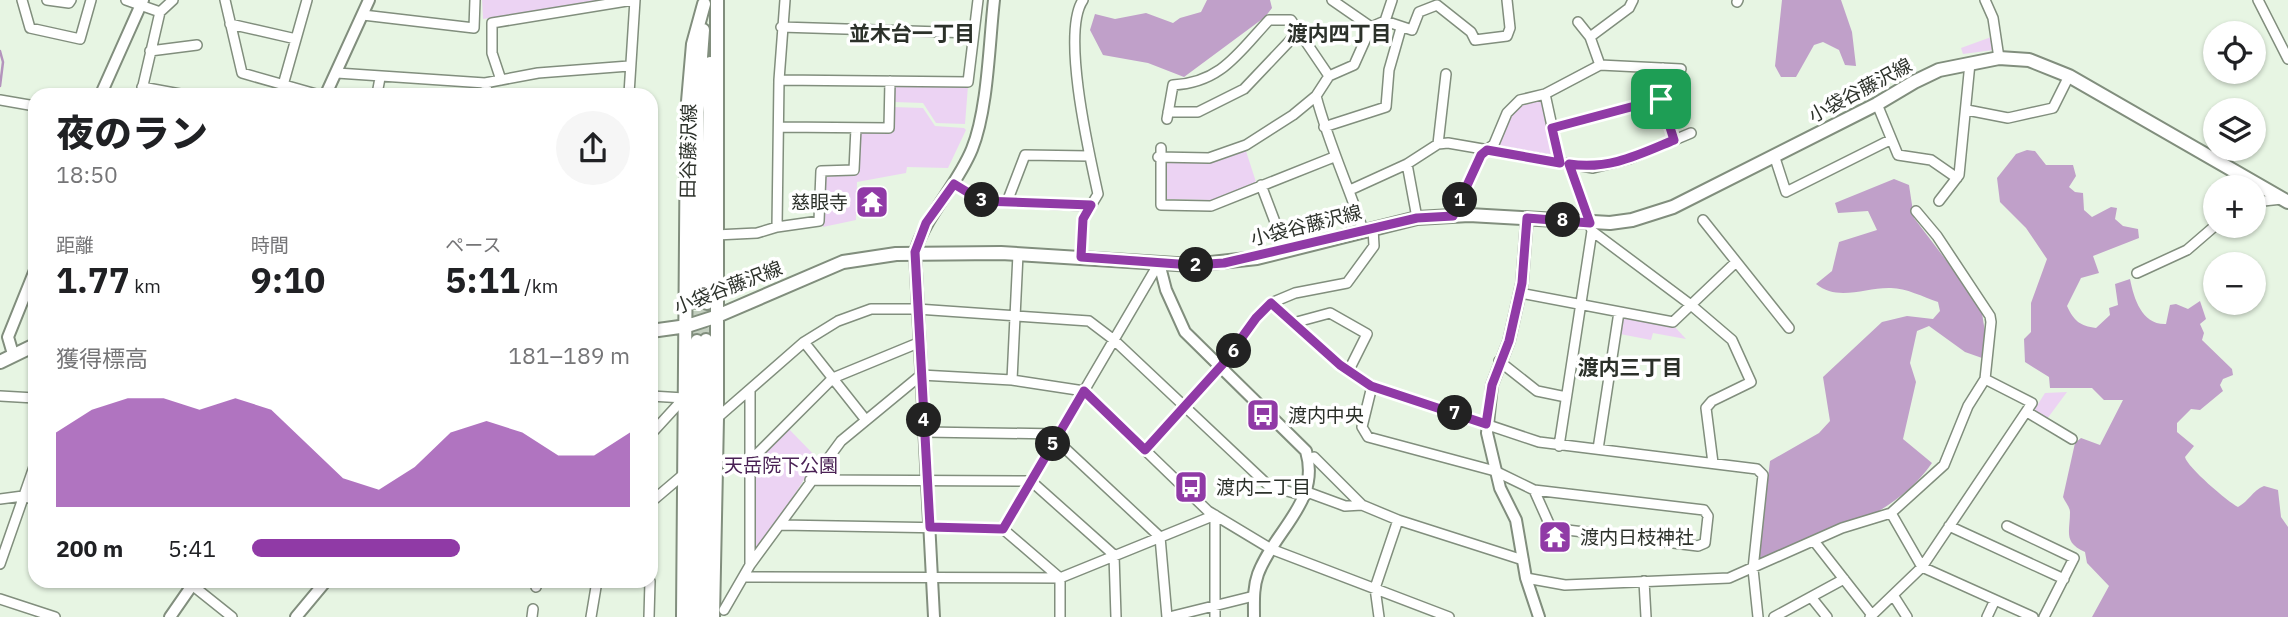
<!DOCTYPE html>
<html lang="ja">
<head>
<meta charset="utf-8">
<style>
  body { margin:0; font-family:"IBM Plex Sans","Noto Sans JP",sans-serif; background:#f6f6f6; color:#202124; height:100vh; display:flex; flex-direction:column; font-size:26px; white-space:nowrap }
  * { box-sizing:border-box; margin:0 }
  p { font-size:23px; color:#757577 }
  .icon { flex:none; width:38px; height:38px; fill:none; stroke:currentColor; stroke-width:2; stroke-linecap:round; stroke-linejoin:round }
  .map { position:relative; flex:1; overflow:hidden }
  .panel { position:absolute; left:28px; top:88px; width:630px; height:500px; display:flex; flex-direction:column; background:#fff; border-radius:21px; box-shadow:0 2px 5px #0004 }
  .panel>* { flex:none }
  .fabs { position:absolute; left:2203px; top:21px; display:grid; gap:14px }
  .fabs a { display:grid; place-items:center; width:63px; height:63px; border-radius:50%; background:#fff; box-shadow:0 2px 5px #0004; font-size:35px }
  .pin { position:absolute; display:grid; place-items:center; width:60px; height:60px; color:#fff; margin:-30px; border-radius:14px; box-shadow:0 4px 10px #0006 }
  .km { position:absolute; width:35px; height:35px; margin:-18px; border-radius:50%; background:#222; color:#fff; font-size:19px; line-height:35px; text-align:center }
  .round { display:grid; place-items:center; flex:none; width:74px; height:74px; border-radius:37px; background:#f6f6f6 }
  .overview { display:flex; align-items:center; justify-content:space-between; height:119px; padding:0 28px }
  h1 { font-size:38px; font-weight:800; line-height:52px }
  .stats { display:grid; grid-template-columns:repeat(3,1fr); gap:10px; height:119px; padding:7px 28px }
  .stats div { display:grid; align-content:center }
  .stats b { font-size:35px; font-weight:800 }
  .stats small { font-size:19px; font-weight:400 }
  .stats p { font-size:19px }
  .chart { height:196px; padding:14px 28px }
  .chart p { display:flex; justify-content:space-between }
  .chart svg { width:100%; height:126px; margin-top:7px; fill:#903aa6; opacity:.7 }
  ul { padding:0 28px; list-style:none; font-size:23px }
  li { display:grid; grid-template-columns:112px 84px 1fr; align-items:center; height:52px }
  li i { height:18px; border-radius:9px; background:#903aa6 }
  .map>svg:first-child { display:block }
</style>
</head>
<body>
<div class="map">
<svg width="2288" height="617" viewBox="0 0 2288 617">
  <rect width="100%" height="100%" fill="#e7f5e3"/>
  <path fill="#ecd3f3" d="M482 0H603L483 19Z
    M1994 36 1993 50 1963 54 1961 48Z
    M894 86H968L965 124 936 123 923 103 894 102Z
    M1543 100 1551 156 1493 147 1517 107Z
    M893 107 923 108 935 126 964 128 966 130 948 168 907 167 906 173 857 182 856 220 823 227 825 177 858 174 859 135 862 132 893 133Z
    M1246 151 1256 182 1212 200 1164 199 1163 162 1212 163Z
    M1622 317 1674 326 1686 339 1653 333 1651 340 1620 334Z
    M2067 392 2047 419 2037 413 2035 409 2045 393Z
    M786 426 821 462 805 478 755 557 754 454Z"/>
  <path fill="#c0a0c9" d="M1207 0H1270L1272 8 1265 17 1184 77 1148 63 1103 55 1090 30 1095 14 1115 19 1146 13 1173 23 1180 18 1201 12Z
    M1782 0H1841L1852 32 1856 66 1845 65 1839 50 1823 42 1814 45 1796 77H1781L1775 66Z
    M2027 150 2035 151 2046 165H2073L2076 176 2069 187 2075 192 2083 193 2084 210 2092 217 2111 207 2117 208 2115 219 2123 226 2138 229 2139 238 2093 256 2099 273 2081 278 2067 306C2074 321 2080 326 2096 328L2110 315 2109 308 2118 305 2115 284 2130 279C2134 299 2142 325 2166 324L2170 305 2176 304 2188 309 2200 301 2206 319 2200 324 2204 333 2202 340 2232 369 2233 375 2223 379 2220 385 2223 391 2200 410 2191 409 2177 423V432L2194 446 2185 457C2187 467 2228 502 2238 507 2249 501 2252 491 2264 486L2278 490 2281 517 2288 527V617H2092L2109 586 2087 563 2085 552C2063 542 2070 532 2070 512 2070 507 2065 502 2063 497L2075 443 2081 438 2100 445 2123 400H2104L2092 388H2050L2049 377 2025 362 2024 339 2031 332V303L2047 259 2026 228 2000 202 1997 178 2016 154Z
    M1894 179 1909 185 1914 218 1981 306 1986 339 1982 358 1965 352 1929 326 1917 331 1910 363 1916 382 1903 439 1932 463C1893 519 1823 536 1762 561L1759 556 1770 461 1819 433 1830 421 1823 377 1882 322 1907 316 1933 319 1940 311 1938 302C1923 297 1906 288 1891 288 1866 287 1838 302 1816 284L1832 271 1839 242 1877 230 1868 211 1838 213 1835 203Z"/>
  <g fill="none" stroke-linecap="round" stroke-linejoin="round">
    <path stroke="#b494bd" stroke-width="2.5" d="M0 51 3 62 0 86"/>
    <path stroke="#c2cebe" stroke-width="12" stroke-dasharray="12 6" stroke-linecap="butt" d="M706 340 707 303
      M697 341V302"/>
    <defs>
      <path id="minor" d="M22 0 30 28 80 39 91 0
        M47 0 69 3 71 0
        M126 0 160 12
        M225 0 242 73 316 94
        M1332 0 1371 27 1385 21 1392 0
        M1985 0 1993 18 1999 58
        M2258 0 2288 59
        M1737 2 1738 0
        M363 15 474 28 475 0
        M1385 21 1412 30 1419 12 1437 5 1471 32 1475 40 1507 36 1510 28 1507 0
        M1578 22 1590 37 1600 65
        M230 24 296 39
        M781 27 973 33
        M1590 37 1629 8 1633 0
        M150 51 197 45
        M1663 68 1661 99 1674 140
        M337 73 485 83 538 73 629 66
        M501 80 492 53V23L633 0
        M779 80 968 82 978 0
        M485 83 488 94
        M283 85 307 0
        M142 87 180 94
        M141 94 160 12 173 0
        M377 94 380 78
        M629 94 635 0
        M1545 94 1560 163
        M1316 96C1328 142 1348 185 1363 230
        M0 100 35 106
        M1877 104 1898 155 1931 160 1957 178
        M1967 110 2008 118 2053 108 2069 76
        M1168 112H1198L1244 89 1300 30
        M1167 119 1173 85C1221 83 1239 52 1269 20H1291L1329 76
        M779 127 889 128 890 81
        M1324 127 1386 107 1389 70 1401 28
        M1552 128 1661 99
        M1438 144 1446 74
        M1161 148V205L1211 206 1334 157
        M1774 155 1786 192 1890 140
        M1158 157 1209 158 1246 145 1293 115 1316 96 1329 76 1354 65 1371 27
        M1407 164 1417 218
        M954 184 982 201 1091 206
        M1261 185 1286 251
        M1350 190 1407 164 1438 144 1448 143 1593 168 1629 159 1691 133
        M1939 201 1959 175 1970 63
        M1007 202 1025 155 1089 156
        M2254 202 2282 199
        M1453 216 1481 155 1494 144 1507 113 1520 100 1545 94 1600 65 1681 69
        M1703 220 1789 328
        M777 227 819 221 821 171 854 170 856 128
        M1592 231 1691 305 1732 340 1751 382 1712 401 1706 408 1713 463
        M716 235 757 233 777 227 779 80 785 0
        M1081 257 1083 219 1098 194C1089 153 1061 32 1083 0
        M2137 273 2187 250 2216 225
        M1520 293 1673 322 1736 262
        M1271 303 1340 365 1372 386 1539 442 1757 469 1763 475 1753 569 1758 617
        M1293 323 1330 313 1367 334 1349 370
        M804 342 865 419
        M1499 361 1537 391 1566 397
        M1012 380 1018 254
        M1372 386 1362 427 1368 437 1495 471 1534 490 1704 510 1708 516 1705 543 1698 546 1551 528 1534 490
        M750 390V565
        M0 396 35 398
        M651 396 684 398
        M2027 412 2072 439
        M717 418 804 342 838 321 871 309H917L1089 321 1114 340 1269 486 1305 496 1307 492 1345 506 1362 505
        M924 432 1059 434 1055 439 1160 537 1167 617
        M651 434 684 398
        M1559 446 1592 231 1569 164
        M1598 449 1619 312
        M1145 450 1222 365 1256 318 1271 303 1295 293 1347 283 1374 246 1373 228
        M1309 459 1314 457 1362 505 1398 520 1523 560
        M751 460 833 378 918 343
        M810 480 1031 481 1114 555 1116 617
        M0 499 23 496 35 500
        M651 502 684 474
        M1891 513 1922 567 2033 617
        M651 523 652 501
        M781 525 1003 529 1060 578V617
        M1949 526 2064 579
        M2007 526 2074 558 2044 617
        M1003 529 1159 263
        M1814 541 1872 615
        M0 564 35 464
        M743 577 1060 578 1215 515V617
        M1526 578 1565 585 1729 578 1842 528 1891 513 1944 465 1968 406 1985 379 1991 322 1990 316 1937 236 1916 211
        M187 581 232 617
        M1644 581 1646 617
        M536 587 538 581
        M1893 595 1907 617
        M1811 597 1827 617
        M0 599 55 617
        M724 610 750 565 841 441 921 375 1012 380 1084 391 1208 511 1271 549 1449 617
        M532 617 533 609
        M591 617 597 581
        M649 617 650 581
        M1169 617 1254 596
        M1379 617 1375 588 1398 520
        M1774 617 1844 579
        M1870 617 1922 567 2032 403 1985 379
        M1987 617 1995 600"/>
      <path id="tertiary" d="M101 94 143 0
        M326 94 369 0
        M1527 218 1522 283 1509 341 1492 385 1487 433 1500 488 1516 520 1526 578 1539 617
        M1159 263 1166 290 1185 332 1306 451C1321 502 1275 529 1258 574 1253 588 1254 602 1254 617
        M13 354 8 337 35 270
        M170 617 195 581
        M296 617 326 581
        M934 617 915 252C927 213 957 186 972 149 988 109 989 44 994 0"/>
      <path id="secondary" d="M697 302V112L703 30
        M707 303 710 63
        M651 331 687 326 715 317 843 262 896 254 1001 253 1192 265 1257 258 1417 218 1469 215 1610 223 1632 220 1673 207 1877 104 1914 82 1939 70 1999 58 2029 60 2069 76 2288 202
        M0 362 35 345
        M683 617 687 113 693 44 704 4
        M693 617 697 341
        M704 617 706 340
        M713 617 717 418V0"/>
    </defs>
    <use href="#minor" stroke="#818e7d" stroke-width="12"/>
    <use href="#tertiary" stroke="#818e7d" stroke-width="14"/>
    <use href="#secondary" stroke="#818e7d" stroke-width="16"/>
    <use href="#minor" stroke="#fff" stroke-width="9"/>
    <use href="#tertiary" stroke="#fff" stroke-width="10"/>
    <use href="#secondary" stroke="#fff" stroke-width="12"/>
  </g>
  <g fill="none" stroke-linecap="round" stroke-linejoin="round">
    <defs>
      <path id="route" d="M1661 99 1674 140C1638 155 1609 170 1569 164L1590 223 1527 218 1522 283 1509 341 1492 385 1486 424 1371 386 1340 365 1271 303 1256 318 1222 365 1145 450 1084 391 1003 529 930 527 915 252 926 223 954 184 982 201 1091 205 1083 219 1081 257 1192 265 1224 263 1417 218 1453 216 1481 155 1487 150 1560 163 1552 128Z"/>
    </defs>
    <use href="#route" stroke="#fff" stroke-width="14"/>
    <use href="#route" stroke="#903aa6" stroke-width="9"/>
  </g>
  <defs>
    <symbol id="temple-square" viewBox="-11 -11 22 22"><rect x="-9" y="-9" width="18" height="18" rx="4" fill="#903aa6" stroke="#fff"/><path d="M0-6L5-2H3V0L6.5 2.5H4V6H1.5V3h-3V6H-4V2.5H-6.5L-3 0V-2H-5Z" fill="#fff"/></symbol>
    <symbol id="bus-square" viewBox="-11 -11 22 22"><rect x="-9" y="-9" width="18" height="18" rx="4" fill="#903aa6" stroke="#fff"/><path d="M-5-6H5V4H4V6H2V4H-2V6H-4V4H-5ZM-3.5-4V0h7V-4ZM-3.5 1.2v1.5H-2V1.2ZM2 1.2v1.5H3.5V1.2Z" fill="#fff"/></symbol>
  </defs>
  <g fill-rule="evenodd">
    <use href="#temple-square" x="853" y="183" width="38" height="38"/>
    <use href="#bus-square" x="1244" y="396" width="38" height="38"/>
    <use href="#bus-square" x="1172" y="468" width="38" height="38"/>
    <use href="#temple-square" x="1536" y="518" width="38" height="38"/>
  </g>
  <g text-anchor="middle" stroke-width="7" stroke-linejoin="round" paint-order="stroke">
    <g font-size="19" fill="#2c312a" stroke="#fff">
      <text transform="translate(1860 90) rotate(-28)" y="7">小袋谷藤沢線</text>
      <text transform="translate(688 151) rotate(-89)" y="7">田谷藤沢線</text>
      <text transform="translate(1306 225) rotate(-14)" y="7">小袋谷藤沢線</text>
      <text transform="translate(728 287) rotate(-21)" y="7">小袋谷藤沢線</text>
    </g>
    <g font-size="19" fill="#2c312a" stroke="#fff" text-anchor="start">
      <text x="848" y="209" text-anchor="end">慈眼寺</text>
      <text x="1288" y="422">渡内中央</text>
      <text x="1216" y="494">渡内二丁目</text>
      <text x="1580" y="544">渡内日枝神社</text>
    </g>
    <g font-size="19" fill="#4a2155" stroke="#fff">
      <text x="781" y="472">天岳院下公園</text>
    </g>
    <g font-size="21" font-weight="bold" fill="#2c312a" stroke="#fff">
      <text x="912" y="41">並木台一丁目</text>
      <text x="1339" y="41">渡内四丁目</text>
      <text x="1630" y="375">渡内三丁目</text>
    </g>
  </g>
</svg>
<div class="fabs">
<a><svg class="icon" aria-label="locate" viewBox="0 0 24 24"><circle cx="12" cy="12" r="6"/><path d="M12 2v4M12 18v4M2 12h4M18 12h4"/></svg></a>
<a><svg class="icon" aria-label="layers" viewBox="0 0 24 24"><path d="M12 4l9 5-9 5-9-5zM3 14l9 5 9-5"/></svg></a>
<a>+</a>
<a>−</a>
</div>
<div class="pin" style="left:1661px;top:99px;background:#1e9e55"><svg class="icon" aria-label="arrive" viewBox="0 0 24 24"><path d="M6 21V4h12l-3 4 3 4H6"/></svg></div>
<b class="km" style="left:1460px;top:200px">1</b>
<b class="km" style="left:1196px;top:265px">2</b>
<b class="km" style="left:982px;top:200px">3</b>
<b class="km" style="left:924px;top:420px">4</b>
<b class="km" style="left:1053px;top:444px">5</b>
<b class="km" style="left:1234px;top:351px">6</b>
<b class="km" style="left:1455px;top:413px">7</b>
<b class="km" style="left:1563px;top:220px">8</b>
<section class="panel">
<div class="overview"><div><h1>夜のラン</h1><p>18:50</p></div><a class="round"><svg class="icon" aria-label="share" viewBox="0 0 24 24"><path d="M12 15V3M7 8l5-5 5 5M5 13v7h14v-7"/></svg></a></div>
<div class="stats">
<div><p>距離</p><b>1.77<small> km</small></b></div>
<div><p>時間</p><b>9:10</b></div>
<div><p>ペース</p><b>5:11<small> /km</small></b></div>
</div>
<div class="chart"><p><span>獲得標高</span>181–189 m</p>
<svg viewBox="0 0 160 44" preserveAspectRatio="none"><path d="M0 44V18L10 10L20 6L30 6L40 10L50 6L60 10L70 22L80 34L90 38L100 30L110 18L120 14L130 18L140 26L150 26L160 18V44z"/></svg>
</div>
<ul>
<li><b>200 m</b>5:41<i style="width:55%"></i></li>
</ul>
</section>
</div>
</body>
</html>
